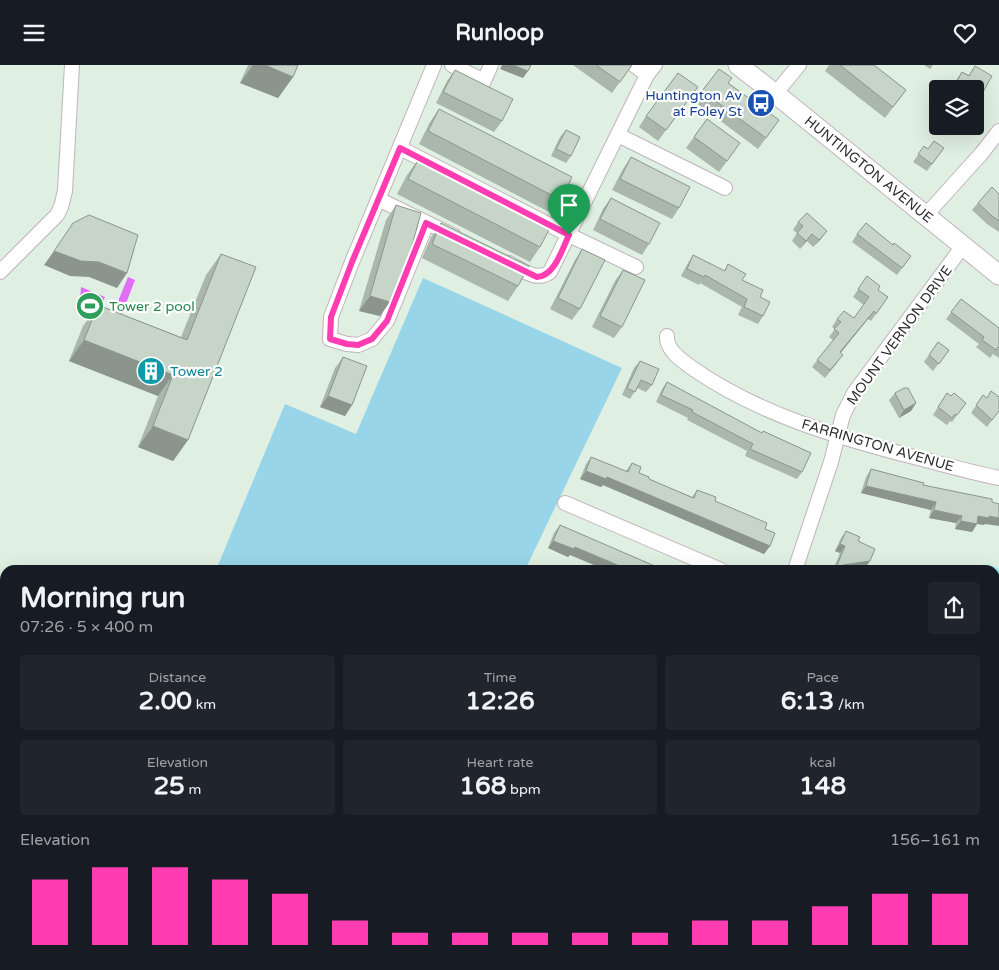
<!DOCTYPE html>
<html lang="en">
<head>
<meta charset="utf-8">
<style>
  body { margin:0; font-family:"Varela Round",sans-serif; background:#20242c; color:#f1f3f6; height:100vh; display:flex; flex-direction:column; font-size:19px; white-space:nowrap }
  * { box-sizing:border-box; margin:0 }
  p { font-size:16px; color:#9ea1a6 }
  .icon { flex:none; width:28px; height:28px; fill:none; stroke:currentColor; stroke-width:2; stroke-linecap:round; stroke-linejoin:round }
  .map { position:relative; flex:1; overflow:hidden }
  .drawer { position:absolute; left:0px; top:500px; width:1000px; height:405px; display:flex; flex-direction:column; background:#171b24; border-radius:15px 15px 0 0; box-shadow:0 5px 20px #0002 }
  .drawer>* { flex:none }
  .controls { position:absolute; left:929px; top:15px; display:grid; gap:10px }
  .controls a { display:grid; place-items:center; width:55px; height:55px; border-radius:5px; background:#171b24; box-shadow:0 5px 20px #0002; font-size:25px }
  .pin { position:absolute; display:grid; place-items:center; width:42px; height:42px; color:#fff; margin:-51px -21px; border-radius:50% 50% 50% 0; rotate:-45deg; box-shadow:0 0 5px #0007 }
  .pin .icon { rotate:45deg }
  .round { display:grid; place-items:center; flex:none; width:52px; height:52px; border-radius:5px; background:#20242c }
  .overview { display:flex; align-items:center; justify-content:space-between; height:85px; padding:0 20px }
  h1 { font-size:28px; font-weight:700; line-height:38px }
  .metrics { display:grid; grid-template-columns:repeat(3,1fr); gap:8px; height:85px; padding:5px 20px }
  .metrics div { display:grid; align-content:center; border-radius:5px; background:#20242c; text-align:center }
  .metrics b { font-size:25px; font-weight:700 }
  .metrics small { font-size:14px; font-weight:400 }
  .metrics p { font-size:14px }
  .chart { height:140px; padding:10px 20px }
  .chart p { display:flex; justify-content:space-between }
  .chart svg { width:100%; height:90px; margin-top:5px; stroke:#ff3cb2; stroke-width:6 }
  header { display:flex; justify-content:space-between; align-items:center; height:65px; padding:0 20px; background:#171b24; font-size:22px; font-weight:700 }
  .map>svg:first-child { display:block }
</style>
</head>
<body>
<header><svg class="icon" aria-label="menu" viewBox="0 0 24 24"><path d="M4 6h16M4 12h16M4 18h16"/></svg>Runloop<svg class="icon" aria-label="heart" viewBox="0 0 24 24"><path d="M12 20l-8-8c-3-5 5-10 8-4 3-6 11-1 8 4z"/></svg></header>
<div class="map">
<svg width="999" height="905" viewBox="0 0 999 905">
  <rect width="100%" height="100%" fill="#dfefe1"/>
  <path fill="#98d5e9" d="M423 213 622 303 525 505H216L285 339 356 369Z
    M995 725 999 727V905H983L973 900H995Z"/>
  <path fill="#94f0f0" d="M988 499 999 504V523L995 522V505H985Z"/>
  <path fill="#e16cf7" d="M128 212 135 215 118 259 112 251Z
    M81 222 105 232 94 257 79 250Z
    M0 678 5 679V796L0 795Z
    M371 900H707L720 905H387Z"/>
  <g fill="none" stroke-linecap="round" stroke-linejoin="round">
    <path stroke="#e16cf7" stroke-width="4" d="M995 834 999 836"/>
    <defs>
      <path id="minor" d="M452 0 484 16 491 0
        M634 0 647 10
        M775 29 799 0
        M618 70 725 123
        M400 83 569 170 636 202
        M378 134 454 171
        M926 150 981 89 999 66
        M427 158 387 256 372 274 358 280 347 279 330 274 331 252 352 197 434 0
        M509 198C522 205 537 217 550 207L647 10 655 0
        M0 207 57 150 61 142 65 126 72 0
        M667 271C666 286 684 297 695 305 761 350 837 372 914 392 942 399 970 407 999 413
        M565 438 721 505
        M795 505 831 397 843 350 854 328 963 181
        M995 623 999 625"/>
      <path id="secondary" d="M738 0 787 38 999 210"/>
      <path id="motorway" d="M0 784 5 785
        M0 814 5 818
        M0 849 5 851
        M84 900 88 905
        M181 900 197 905
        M316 900 329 905"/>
    </defs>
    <use href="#minor" stroke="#c1b3bb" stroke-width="16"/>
    <use href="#secondary" stroke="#c1b3bb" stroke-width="21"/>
    <use href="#motorway" stroke="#d5d5d5" stroke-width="28"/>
    <use href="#minor" stroke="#fff" stroke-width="14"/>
    <use href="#secondary" stroke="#fff" stroke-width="19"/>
    <use href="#motorway" stroke="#5aff5c" stroke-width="25"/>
  </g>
  <path fill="#abb7ad" d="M248 0H298L293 12 278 33 240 18Z
    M573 0H632L612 28Z
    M829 0H874L906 25 885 53 825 6Z
    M924 0H933L930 4Z
    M975 1 982 29 977 36 975 35V24H954L953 23 957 14 962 7 969 10Z
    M719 4 728 18 779 55 758 84 695 37Z
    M455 5 502 56 494 67 436 38 447 16Z
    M698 22 658 76 639 62 646 51Z
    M439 44 561 135 551 148 419 79 430 57Z
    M707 54 740 78 719 107 686 83Z
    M947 61H959L954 67Z
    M566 65 571 91 566 98 551 91 560 72Z
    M924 81 928 84 944 83 927 106 913 97Z
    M631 92 679 143 672 154 612 125 623 104Z
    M418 95 540 182 530 197 397 129 407 110Z
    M999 129V167L987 159 972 145 978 138Z
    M611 133 649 179 642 190 593 165 603 144Z
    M396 140 380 251 359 246 386 155Z
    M798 157 821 174 813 182 807 176 800 184 792 176 797 168 793 165Z
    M441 158 518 221 508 236 422 193 431 172Z
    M857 169 893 180 911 191 897 210 852 177Z
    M582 184 580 244 572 255 550 244 575 195Z
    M221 189 188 375 173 396 138 382 158 331 69 296 83 261 98 240 181 272 206 210Z
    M693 190 724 206 728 199 742 215 760 232 763 251 758 259 738 250 742 242 700 218 699 220 681 211 688 198Z
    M623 205 622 262 614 273 592 262 615 216Z
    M867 211 878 225 888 232 871 256 868 254 840 288 838 297 825 313 812 302 833 275 829 272 835 264 832 262 837 254 854 253 864 240 853 232Z
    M961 234 999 263V293L993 289 990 293 976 282 979 279 946 254Z
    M938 277 949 285 933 306 924 297Z
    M343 292 352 340 345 351 320 342 335 303Z
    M640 296 652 320 646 327 637 323 630 334 622 330 634 303Z
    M667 317 802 407 797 414 745 391 747 386 687 355 688 353 656 337 662 324Z
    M895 328 916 338 911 346 899 353 889 335Z
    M947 328 951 331 966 338 952 357 950 356 947 360 933 350Z
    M983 330 999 346 987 362 971 348Z
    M591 392 626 406 632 398 639 408 649 414 692 432 697 425 715 436 765 464 770 481 764 489 603 420 601 422 580 414 586 399Z
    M871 404 923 420 985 459 984 460 977 459 972 467 955 464 956 458 929 453 931 445 861 428 866 412Z
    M560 460 570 490 568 492 548 483 554 468Z
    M846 466 858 476 870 496 865 503 855 505H833L840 488 835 486 841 473Z
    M995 564 999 566V591L995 589Z"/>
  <path fill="#8b958d" d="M253 0H265L293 12 278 33 240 18Z
    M502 0H513L528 6 523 13 500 4Z
    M827 166 821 174 813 182 819 175Z
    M812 169 807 176 800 184 806 176Z
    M54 186 99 197 127 208 117 223 89 212 70 211 44 200Z
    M370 231 390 237 380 251 359 246Z
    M874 246 868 254 835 295 840 287Z
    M84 275 173 310 158 331 69 296Z
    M328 331 352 340 345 351 320 342Z
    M916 338 911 346 899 353 904 345Z
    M153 361 188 375 173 396 138 382Z
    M586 406 607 412 770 481 764 489 603 420 601 422 580 414Z
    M866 421 936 437 931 445 861 428Z
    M934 445 962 451 956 458 929 453Z
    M978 451H989L999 453V461L985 459 984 460 973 458Z
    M961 456 977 459 972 467 955 464Z
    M553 476 575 482 629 505H606L570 490 568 492 548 483Z
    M840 479 845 481 840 488 835 486Z
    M870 496 865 503 853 505 843 500Z
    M0 582 5 583V609L0 607Z
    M995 697 999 698V700L995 706Z"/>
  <path fill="#c7d5c9" stroke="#8b958d" d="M265 0H298L293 12Z
    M513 0H531L528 6Z
    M596 0H632L620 17Z
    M840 0H874L906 25 893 42Z
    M975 1 992 11 982 29 975 25V24H972L957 16 962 7 969 11Z
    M719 4 732 13 728 18 779 55 766 73 702 26Z
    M455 5 513 34 502 56 443 27Z
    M678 8 698 22 666 65 646 51Z
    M439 44 572 112 561 135 428 66Z
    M707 54 740 78 727 96 694 72Z
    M566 65 580 72 571 91 556 84Z
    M934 76 944 83 932 99 918 89 924 81 928 84Z
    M631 92 690 122 679 143 620 114Z
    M418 95 550 163 540 182 408 114Z
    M992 122 999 129V156L992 151 978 138Z
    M611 133 660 158 649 179 600 154Z
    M396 140 421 148 410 188 390 237 370 231Z
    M807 148 827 166 819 175 812 169 806 176 797 168 803 161 798 157Z
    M89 150 138 170 127 208 99 197 81 196 54 186 73 158Z
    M441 158 529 201 518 221 432 179Z
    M866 158 893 180 894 178 911 191 902 203 857 169Z
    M582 184 605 195 580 244 558 233Z
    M221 189 256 202 188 375 153 361 173 310 84 275 98 240 187 275Z
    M693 190 725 206 728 199 746 209 742 215 763 225 760 232 770 237 763 251 744 242 747 234 705 210 704 212 687 204Z
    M623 205 645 215 622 262 600 251Z
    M867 211 880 221 878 225 888 232 876 249 874 246 840 287 843 290 830 305 817 295 839 268 834 264 841 257 837 254 844 246 854 253 869 232 858 224Z
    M961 234 999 263V282H998L996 285 982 275 984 272 951 247Z
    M938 277 949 285 939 299 929 290Z
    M343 292 367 301 352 340 328 331Z
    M640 296 659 304 652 320 641 315 635 327 627 323Z
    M667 317 762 368 763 366 811 388 802 407 750 384 753 379 692 347 693 345 661 330Z
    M904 323H908L916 338 904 345 895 328Z
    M991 326 999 332V346L992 355 976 340 983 330 987 333Z
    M947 328 951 331 954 328 966 338 957 350 955 349 952 353 938 342Z
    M591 392 628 407 632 398 641 402 639 408 649 412V414L691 432 694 433 697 425 716 432 715 436 767 458 765 464 775 468 770 481 607 412 606 414 586 406Z
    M871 404 924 418 923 420 992 434V437L999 439V453L989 451V453L978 451 977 459 961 456 962 451 934 445 936 437 866 421Z
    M560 460 664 505H629L575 482 574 484 553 476Z
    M846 466 860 472 858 476 875 484 870 496 843 500 855 505H835L845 481 840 479Z
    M0 540 5 542V583L0 582Z
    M995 564 999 566V581L995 579Z
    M995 650 999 652V698L995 697V674L998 668 995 667Z"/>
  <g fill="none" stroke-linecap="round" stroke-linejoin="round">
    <defs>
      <path id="route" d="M400 83 569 170C562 184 555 211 537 212L426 158 387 256 372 274 358 280 347 279 330 274 331 252 352 197Z"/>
    </defs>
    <use href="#route" stroke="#fff" stroke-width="10"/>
    <use href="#route" stroke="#ff3cb2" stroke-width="6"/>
  </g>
  <defs>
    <symbol id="bus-disc" viewBox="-11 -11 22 22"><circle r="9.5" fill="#1a4fb4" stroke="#fff"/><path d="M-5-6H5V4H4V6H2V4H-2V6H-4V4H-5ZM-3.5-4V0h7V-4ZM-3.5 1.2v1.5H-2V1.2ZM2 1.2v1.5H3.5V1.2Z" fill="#fff"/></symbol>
    <symbol id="stadium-disc" viewBox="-11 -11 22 22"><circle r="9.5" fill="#2e9e5b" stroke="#fff"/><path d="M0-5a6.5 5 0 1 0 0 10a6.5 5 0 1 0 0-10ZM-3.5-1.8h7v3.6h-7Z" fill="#fff"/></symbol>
    <symbol id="building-disc" viewBox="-11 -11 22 22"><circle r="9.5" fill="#0f9aa8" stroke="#fff"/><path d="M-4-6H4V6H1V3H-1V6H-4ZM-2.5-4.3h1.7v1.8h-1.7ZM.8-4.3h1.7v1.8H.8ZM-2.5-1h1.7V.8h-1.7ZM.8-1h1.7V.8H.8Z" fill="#fff"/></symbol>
  </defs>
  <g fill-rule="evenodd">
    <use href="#bus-disc" x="745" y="22" width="32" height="32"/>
    <use href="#stadium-disc" x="74" y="225" width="32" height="32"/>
    <use href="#building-disc" x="135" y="290" width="32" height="32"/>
  </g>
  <g text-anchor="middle" stroke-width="4.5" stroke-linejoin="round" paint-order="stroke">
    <g font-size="14" fill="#164399" stroke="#fff" text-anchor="end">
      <text x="742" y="35">Huntington Av<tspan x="742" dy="16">at Foley St</tspan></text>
    </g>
    <g font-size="14" fill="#2d2d2d" stroke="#fff">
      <text transform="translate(869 104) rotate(39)" y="5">HUNTINGTON AVENUE</text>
      <text transform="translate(899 270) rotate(-54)" y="5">MOUNT VERNON DRIVE</text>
      <text transform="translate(878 380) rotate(16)" y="5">FARRINGTON AVENUE</text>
    </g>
    <g font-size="14" fill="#27864d" stroke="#fff" text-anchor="start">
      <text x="109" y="246">Tower 2 pool</text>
    </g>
    <g font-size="14" fill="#0d838f" stroke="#fff" text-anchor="start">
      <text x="170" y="311">Tower 2</text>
    </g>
  </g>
</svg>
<div class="controls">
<a><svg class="icon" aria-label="layers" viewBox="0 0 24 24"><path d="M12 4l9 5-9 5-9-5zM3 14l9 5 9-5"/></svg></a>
</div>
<div class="pin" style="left:569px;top:170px;background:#1e9e55"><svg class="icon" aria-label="arrive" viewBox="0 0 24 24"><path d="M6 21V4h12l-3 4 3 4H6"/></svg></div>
<section class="drawer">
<div class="overview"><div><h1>Morning run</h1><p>07:26 · 5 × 400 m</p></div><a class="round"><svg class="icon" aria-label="share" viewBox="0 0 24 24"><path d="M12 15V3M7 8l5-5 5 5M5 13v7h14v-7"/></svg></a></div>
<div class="metrics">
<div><p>Distance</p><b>2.00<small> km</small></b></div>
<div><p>Time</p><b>12:26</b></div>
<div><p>Pace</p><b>6:13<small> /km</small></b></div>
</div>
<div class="metrics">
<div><p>Elevation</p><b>25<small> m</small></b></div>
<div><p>Heart rate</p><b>168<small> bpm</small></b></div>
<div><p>kcal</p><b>148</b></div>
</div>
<div class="chart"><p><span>Elevation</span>156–161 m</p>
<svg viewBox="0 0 160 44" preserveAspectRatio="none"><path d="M5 44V12M15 44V6M25 44V6M35 44V12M45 44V19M55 44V32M65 44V38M75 44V38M85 44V38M95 44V38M105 44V38M115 44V32M125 44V32M135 44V25M145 44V19M155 44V19"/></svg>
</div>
</section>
</div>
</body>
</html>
